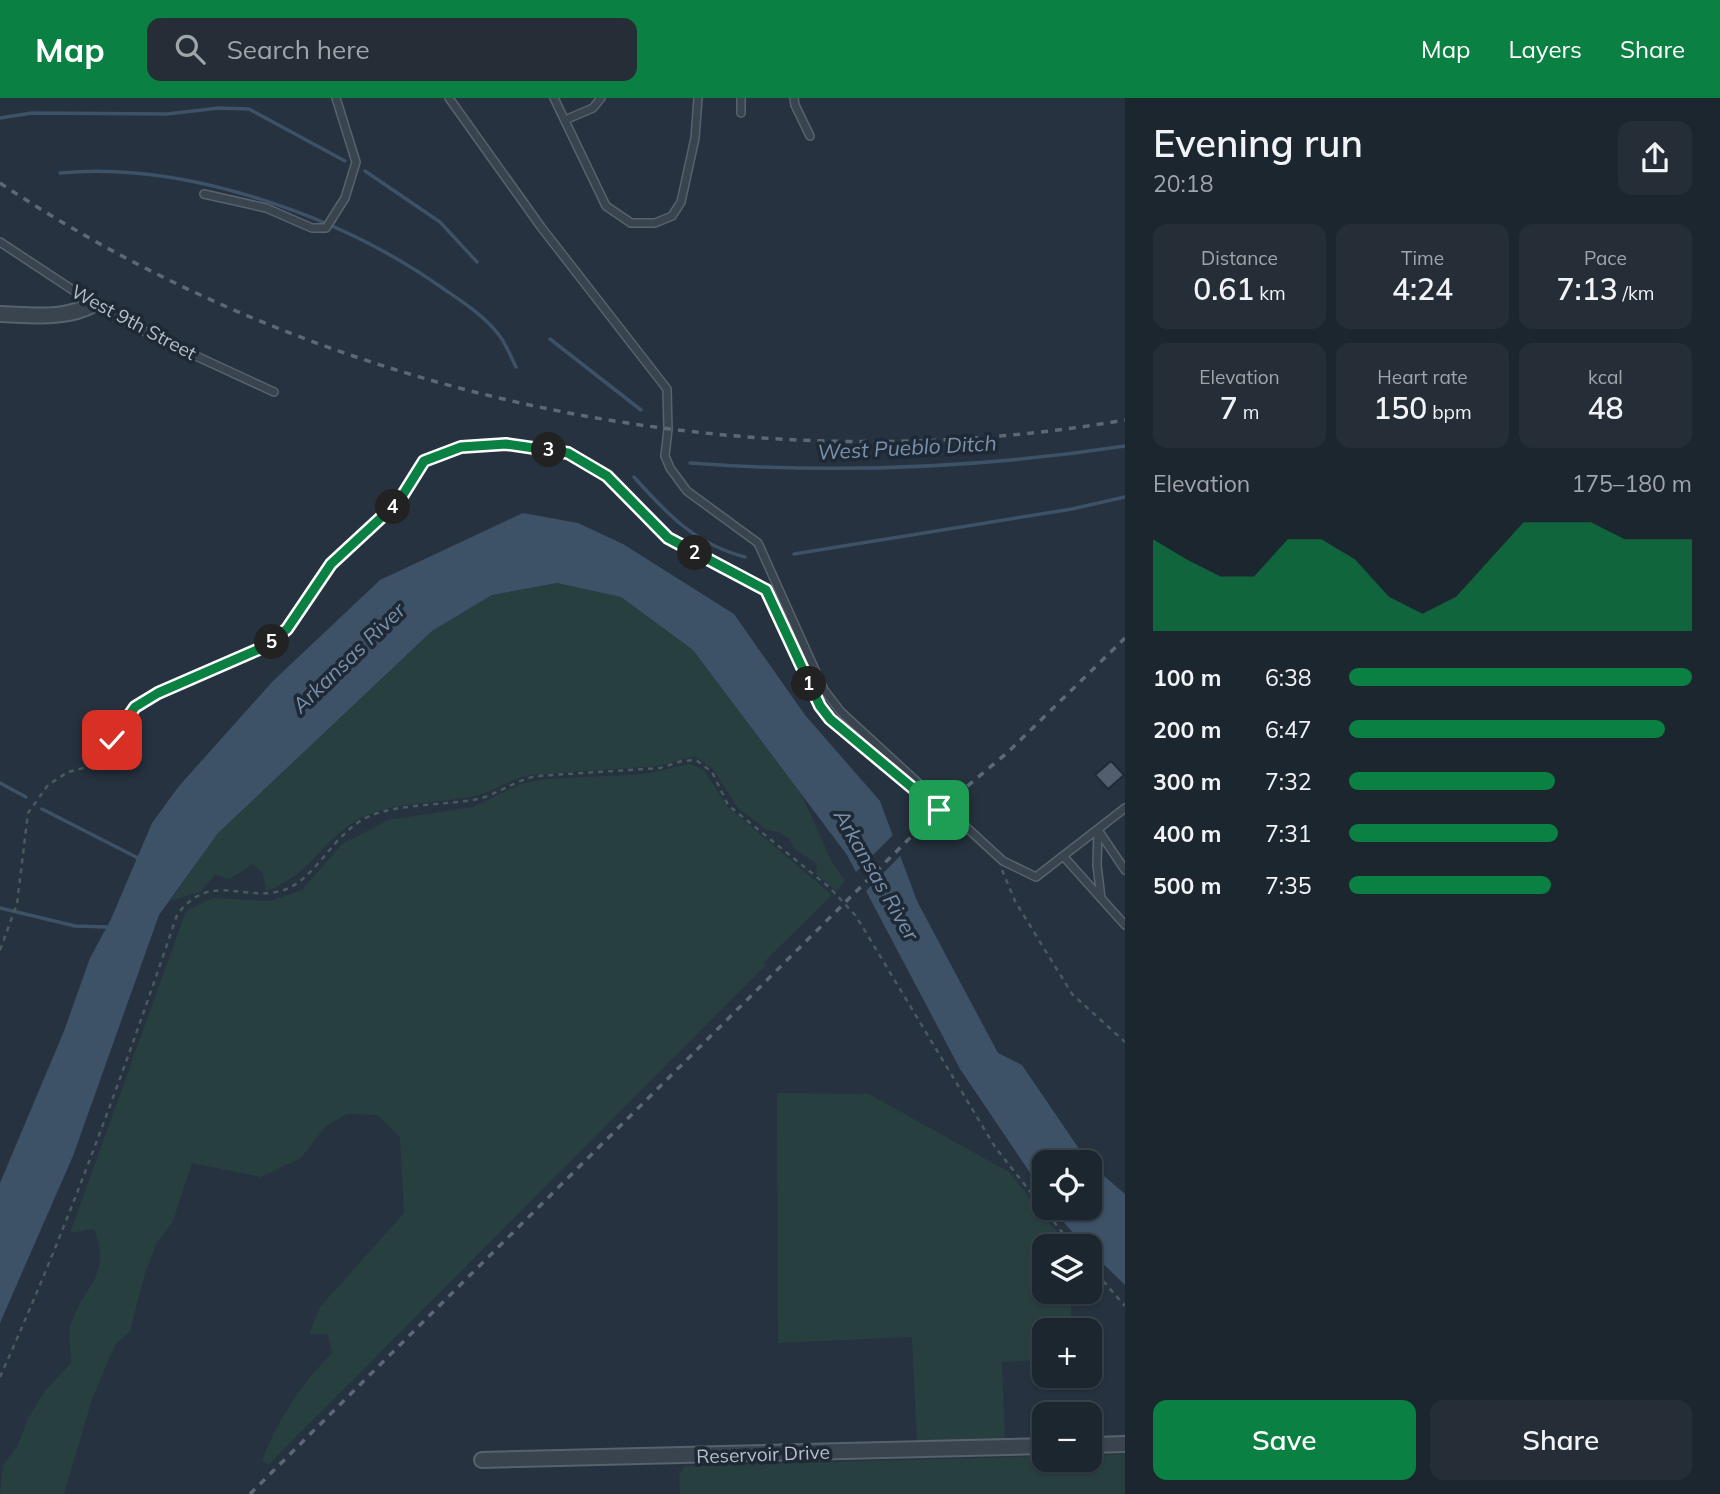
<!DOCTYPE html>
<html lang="en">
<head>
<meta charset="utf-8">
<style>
  body { margin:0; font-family:Mulish,sans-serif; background:#252e37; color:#f1f3f6; height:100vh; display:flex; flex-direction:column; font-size:26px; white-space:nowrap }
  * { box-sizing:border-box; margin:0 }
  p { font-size:23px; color:#a0a5aa }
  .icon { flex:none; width:38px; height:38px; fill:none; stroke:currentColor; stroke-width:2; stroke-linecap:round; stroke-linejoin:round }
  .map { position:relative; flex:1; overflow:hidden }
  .details { display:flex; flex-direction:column; background:#1c262f; width:595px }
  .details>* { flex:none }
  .tools { position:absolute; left:1032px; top:1052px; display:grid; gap:14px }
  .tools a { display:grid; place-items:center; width:70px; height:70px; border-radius:14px; background:#1c262f; box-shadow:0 2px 5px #0004,0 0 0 2px #3a434b; font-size:35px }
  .pin { position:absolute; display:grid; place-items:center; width:60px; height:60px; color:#fff; margin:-30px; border-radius:14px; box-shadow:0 4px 10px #0006 }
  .km { position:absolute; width:35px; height:35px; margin:-18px; border-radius:50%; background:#222; color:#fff; font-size:19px; line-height:35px; text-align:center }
  .round { display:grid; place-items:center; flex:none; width:74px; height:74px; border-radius:14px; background:#252e37 }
  .summary { display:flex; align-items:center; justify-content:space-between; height:119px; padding:0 28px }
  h1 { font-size:38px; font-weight:600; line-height:52px }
  .metrics { display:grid; grid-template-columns:repeat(3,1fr); gap:10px; height:119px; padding:7px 28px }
  .metrics div { display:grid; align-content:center; border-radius:14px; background:#252e37; text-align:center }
  .metrics b { font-size:30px; font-weight:600 }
  .metrics small { font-size:19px; font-weight:400 }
  .metrics p { font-size:19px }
  .chart { height:196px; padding:14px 28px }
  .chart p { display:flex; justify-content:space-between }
  .chart svg { width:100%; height:126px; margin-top:7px; fill:#0b8043; opacity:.7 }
  .action { display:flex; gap:14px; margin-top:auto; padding:14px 28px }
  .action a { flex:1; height:80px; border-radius:14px; background:#0b8043; color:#fff; font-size:28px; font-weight:600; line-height:80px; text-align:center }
  .action a+a { background:#252e37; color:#f1f3f6 }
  ul { padding:0 28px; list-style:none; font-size:23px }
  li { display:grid; grid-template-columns:112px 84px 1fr; align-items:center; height:52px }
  li i { height:18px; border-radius:9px; background:#0b8043 }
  header { display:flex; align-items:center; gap:42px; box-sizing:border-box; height:98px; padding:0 35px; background:#0b8043; color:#fff }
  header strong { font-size:33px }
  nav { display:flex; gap:38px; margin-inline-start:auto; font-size:24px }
  .search { width:490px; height:63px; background:#252e37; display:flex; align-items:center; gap:18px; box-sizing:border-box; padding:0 24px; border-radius:14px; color:#a0a5aa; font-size:26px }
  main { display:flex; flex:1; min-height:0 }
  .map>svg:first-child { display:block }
</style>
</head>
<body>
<header>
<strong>Map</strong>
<div class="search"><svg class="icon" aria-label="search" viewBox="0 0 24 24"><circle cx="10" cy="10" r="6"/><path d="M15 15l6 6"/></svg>Search here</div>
<nav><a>Map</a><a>Layers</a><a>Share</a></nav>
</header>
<main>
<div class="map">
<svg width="1125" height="1396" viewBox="0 0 1125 1396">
  <rect width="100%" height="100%" fill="#26323f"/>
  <path fill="#283f40" d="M557 485 621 499 693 552 801 696 832 764 845 783 836 793 816 776 817 766 796 752 788 740 779 734 767 732 738 710 713 671 695 658 658 668 530 677C510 681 494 694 475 698 442 705 392 704 363 719 323 739 311 778 266 793L263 776 253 766 230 781 215 777 200 794 170 803 218 734 432 533 492 497Z
    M689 666 704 672 728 709 832 797 764 864 766 867 268 1367 262 1362C278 1321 301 1286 332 1255L328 1236H309L320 1209 404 1115 400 1039 377 1017 347 1016 326 1028 301 1060 261 1079 192 1065 173 1123 156 1146 144 1179 130 1233 115 1247 92 1301 64 1396H0L3 1367 18 1347 28 1320 44 1294 71 1265C71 1253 67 1237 71 1226 84 1186 113 1178 94 1131L70 1135 186 813 213 800 270 803 302 792 342 746 388 722 473 709 520 686 546 681 645 676Z
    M777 995 869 996 1009 1074 1068 1148H1045V1194H1071V1232H1045V1262L1002 1264 1005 1344 917 1346 912 1239 778 1245Z
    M1125 1356V1396H680L679 1376 685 1368 1045 1358V1362H1090V1357Z"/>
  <path fill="#3d5167" d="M523 415 578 425 623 446 734 516 805 617 880 703 917 803 998 955 1022 967 1088 1064H1045V1097L960 971 847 757 693 552 621 499 557 485 492 497 432 533 218 735 159 817 73 1058 0 1225V1085L64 933 90 860 111 821 152 725 179 688 273 583 380 482Z
    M1090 1066 1125 1096V1187C1099 1161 1074 1140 1053 1110H1090Z"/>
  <path fill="#26323f" d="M895 735 903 755 863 796 853 777Z"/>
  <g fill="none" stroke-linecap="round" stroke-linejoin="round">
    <path stroke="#3d5167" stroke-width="3.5" d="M0 20 32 15 167 16 219 10 249 11 345 63
      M365 73 440 124 477 164
      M60 75C185 63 340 118 441 189 461 203 484 217 499 237 506 246 511 259 516 269
      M550 241 641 312
      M690 365C836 376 981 370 1125 348
      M634 379C667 416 695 446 745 459
      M794 456 1072 411 1125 399
      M0 685 26 699
      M42 711 140 761
      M0 810 75 828 107 829"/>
  </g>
  <path fill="#525d6d" stroke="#212b37" stroke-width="2" d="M1111 663 1124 677 1108 691 1095 677Z"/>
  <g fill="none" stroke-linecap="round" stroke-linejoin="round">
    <defs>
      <path id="service" d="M449 0 541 129 667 291 668 331 665 358 670 370 687 393 758 445 824 592 841 614 1003 763 1036 779 1125 710
        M554 0 606 108 631 125H655L672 118 681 104 695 40 698 0
        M741 0V15
        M794 0 795 7 810 38
        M565 22 593 10 601 0
        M204 96 266 110 312 130H326L345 100 356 64 336 0
        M0 144 94 206 155 239 274 294
        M1064 759 1125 827
        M1101 800 1097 767 1098 732 1125 772"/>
      <path id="minor" d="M0 216C32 217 65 222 94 206
        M1090 1347 1125 1346
        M482 1362 1045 1348"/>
    </defs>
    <use href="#service" stroke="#58626d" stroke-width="10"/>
    <use href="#minor" stroke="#58626d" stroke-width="18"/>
    <path stroke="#475b5d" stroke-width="2.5" stroke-dasharray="5 5" stroke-linecap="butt" d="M814 596 829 621 859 645
      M1002 772 1015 803 1072 896 1125 944
      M0 852 17 806 28 715 48 687 68 674 99 666 122 624 135 609 158 595 227 568 266 548 287 531 331 466 399 403 424 363 461 349 506 346 568 355 606 378 669 440 766 492 809 584
      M1090 1168 1125 1208
      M0 1279C68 1128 124 974 177 817 210 772 242 805 284 792 318 780 334 732 372 717 400 706 447 707 478 701 498 696 516 682 537 678L660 670 682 663 696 662 712 674 728 707 829 789 856 818 995 1049 1073 1148"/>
    <use href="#service" stroke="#3a444f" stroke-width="7"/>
    <use href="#minor" stroke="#3a444f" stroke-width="14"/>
    <path stroke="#5d6876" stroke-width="3.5" stroke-dasharray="7 7" stroke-linecap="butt" d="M0 85C324 301 742 388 1125 322
      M250 1396 934 716 1007 655 1125 540"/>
  </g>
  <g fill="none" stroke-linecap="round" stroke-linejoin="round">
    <defs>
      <path id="route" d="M112 642 135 609 158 595 266 548 287 531 331 466 399 403 424 363 461 349 506 346 568 355 607 378 668 440 766 492 820 608 830 621 939 712"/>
    </defs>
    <use href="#route" stroke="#fff" stroke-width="14"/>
    <use href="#route" stroke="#0b8043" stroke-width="9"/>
  </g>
  <g text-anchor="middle" stroke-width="7" stroke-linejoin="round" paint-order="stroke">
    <g font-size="19" fill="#b7bfca" stroke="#1f2935">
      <text transform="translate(134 224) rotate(28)" y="7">West 9th Street</text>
      <text transform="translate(763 1356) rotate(-2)" y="7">Reservoir Drive</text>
    </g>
    <g font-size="21" font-style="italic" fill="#7991ab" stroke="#1f2935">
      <text transform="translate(907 350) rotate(-3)" y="7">West Pueblo Ditch</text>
      <text transform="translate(349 560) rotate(-44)" y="7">Arkansas River</text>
      <text transform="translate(876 777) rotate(60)" y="7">Arkansas River</text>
    </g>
  </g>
</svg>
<div class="tools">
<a><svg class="icon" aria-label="locate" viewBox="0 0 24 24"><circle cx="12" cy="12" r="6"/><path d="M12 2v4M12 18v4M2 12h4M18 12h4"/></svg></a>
<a><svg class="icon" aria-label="layers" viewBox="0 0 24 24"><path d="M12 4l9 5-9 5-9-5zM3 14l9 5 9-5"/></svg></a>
<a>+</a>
<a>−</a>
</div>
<div class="pin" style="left:939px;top:712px;background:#1e9e55"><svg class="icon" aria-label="arrive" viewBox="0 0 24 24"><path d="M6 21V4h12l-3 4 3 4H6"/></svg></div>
<div class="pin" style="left:112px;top:642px;background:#d93025"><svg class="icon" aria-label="check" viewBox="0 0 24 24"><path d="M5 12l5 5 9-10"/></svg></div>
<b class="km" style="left:809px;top:586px">1</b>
<b class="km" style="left:695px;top:455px">2</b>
<b class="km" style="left:549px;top:352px">3</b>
<b class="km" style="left:393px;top:409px">4</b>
<b class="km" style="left:272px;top:544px">5</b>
</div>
<section class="details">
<div class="summary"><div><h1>Evening run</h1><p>20:18</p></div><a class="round"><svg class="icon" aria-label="share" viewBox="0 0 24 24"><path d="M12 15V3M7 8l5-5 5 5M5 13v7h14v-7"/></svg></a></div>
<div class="metrics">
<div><p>Distance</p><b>0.61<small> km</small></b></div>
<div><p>Time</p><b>4:24</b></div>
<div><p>Pace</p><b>7:13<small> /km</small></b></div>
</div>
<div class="metrics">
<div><p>Elevation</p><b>7<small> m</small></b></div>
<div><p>Heart rate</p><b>150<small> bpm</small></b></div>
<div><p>kcal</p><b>48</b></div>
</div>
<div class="chart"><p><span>Elevation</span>175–180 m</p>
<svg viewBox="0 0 160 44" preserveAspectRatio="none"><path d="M0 44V12L10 19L20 25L30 25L40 12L50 12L60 19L70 32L80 38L90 32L100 19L110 6L120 6L130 6L140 12L150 12L160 12V44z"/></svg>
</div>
<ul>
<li><b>100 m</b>6:38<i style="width:100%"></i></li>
<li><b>200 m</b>6:47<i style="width:92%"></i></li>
<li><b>300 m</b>7:32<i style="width:60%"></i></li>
<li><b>400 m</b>7:31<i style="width:61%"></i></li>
<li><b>500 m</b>7:35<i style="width:59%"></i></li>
</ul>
<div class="action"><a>Save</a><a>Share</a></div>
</section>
</main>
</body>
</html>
